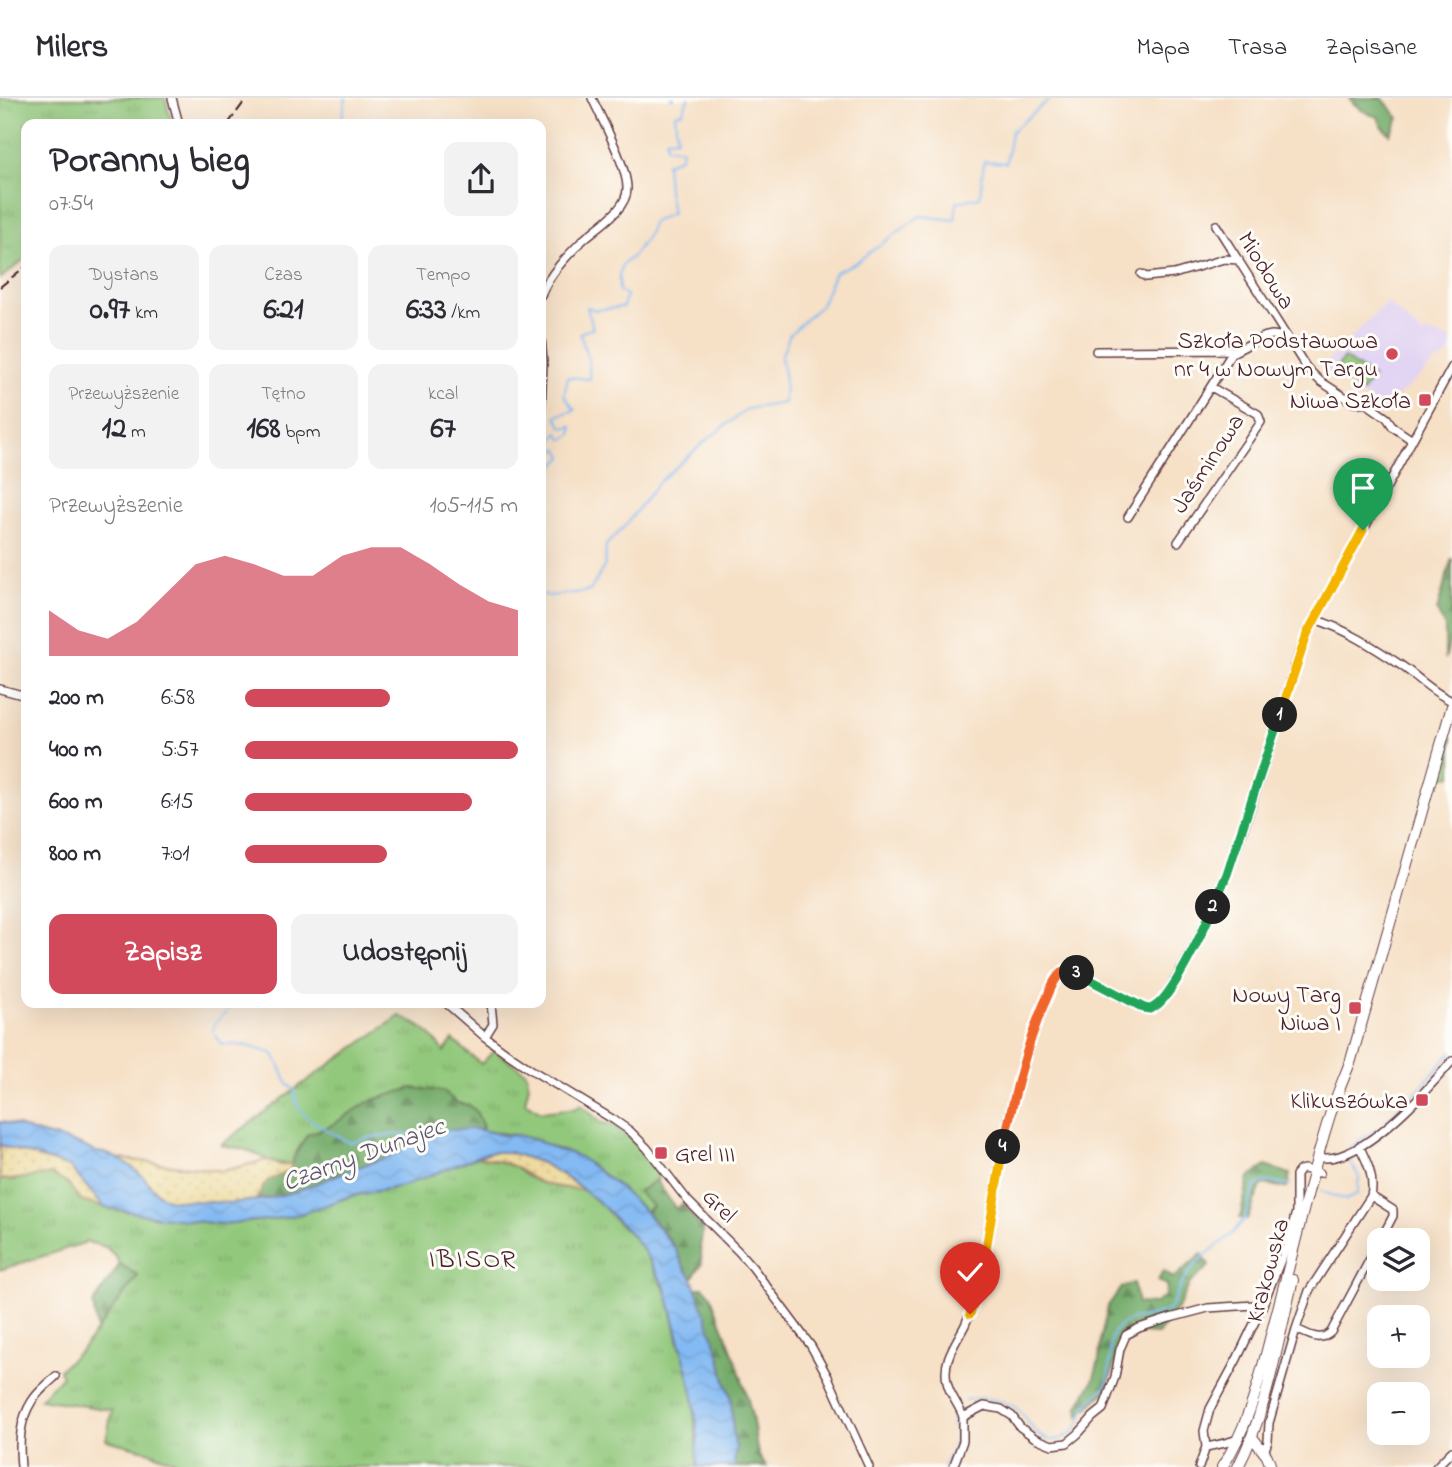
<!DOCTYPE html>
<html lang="pl">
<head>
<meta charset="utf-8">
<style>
  body { margin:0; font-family:"Indie Flower",sans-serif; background:#f2f2f3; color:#2b2b33; height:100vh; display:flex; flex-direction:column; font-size:26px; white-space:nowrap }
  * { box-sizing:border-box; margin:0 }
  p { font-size:23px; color:#7c7c81 }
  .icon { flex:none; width:38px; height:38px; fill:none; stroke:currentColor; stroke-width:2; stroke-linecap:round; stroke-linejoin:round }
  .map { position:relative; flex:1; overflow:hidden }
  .drawer { position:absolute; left:21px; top:21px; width:525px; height:889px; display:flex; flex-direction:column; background:#fff; border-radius:14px; box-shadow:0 7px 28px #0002 }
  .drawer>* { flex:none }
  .controls { position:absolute; left:1367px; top:1130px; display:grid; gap:14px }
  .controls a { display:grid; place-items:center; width:63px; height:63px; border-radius:14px; background:#fff; box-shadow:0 7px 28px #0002; font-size:35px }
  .pin { position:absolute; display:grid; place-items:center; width:60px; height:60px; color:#fff; margin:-72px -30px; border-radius:50% 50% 50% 0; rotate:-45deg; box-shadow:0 0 7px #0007 }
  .pin .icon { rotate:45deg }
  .km { position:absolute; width:35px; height:35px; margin:-18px; border-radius:50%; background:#222; color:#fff; font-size:19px; line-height:35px; text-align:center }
  .round { display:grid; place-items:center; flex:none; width:74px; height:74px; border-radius:14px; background:#f2f2f3 }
  .head { display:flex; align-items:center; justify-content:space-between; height:119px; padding:0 28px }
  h1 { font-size:38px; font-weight:800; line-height:52px }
  .figures { display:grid; grid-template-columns:repeat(3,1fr); gap:10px; height:119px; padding:7px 28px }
  .figures div { display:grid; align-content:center; border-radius:14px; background:#f2f2f3; text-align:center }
  .figures b { font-size:30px; font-weight:800 }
  .figures small { font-size:19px; font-weight:400 }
  .figures p { font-size:19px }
  .chart { height:196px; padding:14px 28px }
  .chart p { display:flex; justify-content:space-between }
  .chart svg { width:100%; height:126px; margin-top:7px; fill:#d1495b; opacity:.7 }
  .action { display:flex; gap:14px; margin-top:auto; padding:14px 28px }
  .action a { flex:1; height:80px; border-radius:14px; background:#d1495b; color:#fff; font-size:28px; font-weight:800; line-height:80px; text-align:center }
  .action a+a { background:#f2f2f3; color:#2b2b33 }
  ul { padding:0 28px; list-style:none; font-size:23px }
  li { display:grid; grid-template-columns:112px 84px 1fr; align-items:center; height:52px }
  li i { height:18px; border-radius:9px; background:#d1495b }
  header { display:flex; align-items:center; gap:42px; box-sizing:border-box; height:98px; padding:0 35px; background:#fff; border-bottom:2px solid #e1e1e2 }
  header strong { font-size:33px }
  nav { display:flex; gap:38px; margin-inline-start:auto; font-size:24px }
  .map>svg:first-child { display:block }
</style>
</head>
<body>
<header>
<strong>Milers</strong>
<nav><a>Mapa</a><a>Trasa</a><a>Zapisane</a></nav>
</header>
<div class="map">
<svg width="1452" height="1369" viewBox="0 0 1452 1369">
  <defs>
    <pattern id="grass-tufts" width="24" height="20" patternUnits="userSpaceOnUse" patternTransform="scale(1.75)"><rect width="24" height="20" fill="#92c87b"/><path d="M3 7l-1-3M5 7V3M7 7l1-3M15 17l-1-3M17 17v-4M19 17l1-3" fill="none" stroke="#7fab6a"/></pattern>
    <pattern id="forest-firs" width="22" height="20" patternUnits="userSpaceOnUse" patternTransform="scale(1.75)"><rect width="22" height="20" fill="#75ac6b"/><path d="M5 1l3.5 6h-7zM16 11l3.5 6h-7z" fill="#628b58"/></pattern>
    <pattern id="sand-dots" width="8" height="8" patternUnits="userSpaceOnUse" patternTransform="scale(1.75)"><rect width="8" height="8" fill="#eeda9e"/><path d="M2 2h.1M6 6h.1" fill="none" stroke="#cebb88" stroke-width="1.8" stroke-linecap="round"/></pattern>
    <pattern id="water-waves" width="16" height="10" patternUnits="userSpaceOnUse" patternTransform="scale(1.75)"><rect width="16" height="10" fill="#83baf3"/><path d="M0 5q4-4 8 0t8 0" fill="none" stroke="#739fd0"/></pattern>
  </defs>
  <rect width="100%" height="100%" fill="#fdfcf7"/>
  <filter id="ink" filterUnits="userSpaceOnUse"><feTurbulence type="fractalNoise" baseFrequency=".0143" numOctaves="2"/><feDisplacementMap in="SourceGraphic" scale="14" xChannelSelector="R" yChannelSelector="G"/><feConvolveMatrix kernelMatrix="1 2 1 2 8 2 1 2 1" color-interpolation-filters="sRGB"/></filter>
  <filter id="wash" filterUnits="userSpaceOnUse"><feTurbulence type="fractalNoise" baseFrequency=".00686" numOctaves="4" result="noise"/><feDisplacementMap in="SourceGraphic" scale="28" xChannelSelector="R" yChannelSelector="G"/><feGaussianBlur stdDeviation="1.57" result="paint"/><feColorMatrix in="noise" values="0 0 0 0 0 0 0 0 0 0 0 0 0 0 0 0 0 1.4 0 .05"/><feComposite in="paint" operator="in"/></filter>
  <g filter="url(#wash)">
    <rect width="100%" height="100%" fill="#f6e0c6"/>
    <path fill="#e2d4f3" d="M1387 204 1423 237 1426 234 1452 242V252L1441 263 1439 261 1383 312 1322 269Z"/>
    <path fill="url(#grass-tufts)" stroke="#6e7453" stroke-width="2" d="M0 0H165L172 26H26V160L0 181Z
      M1452 639V678L1441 679Z
      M400 918C423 929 429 933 444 954L453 942 481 966 494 953 526 974 529 987 525 1004 541 1014 577 1010 580 1006 602 1025 613 1027 630 1040 648 1059 662 1078 638 1094 652 1108 646 1114 618 1088 562 1052C551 1051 541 1043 530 1040 513 1036 495 1035 478 1032L482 1029 469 1007 457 1005 443 993H433L352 1014 332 1027 307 1037 294 1059 292 1066C273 1067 266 1060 249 1053 241 1050 230 1049 221 1047L309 981Z
      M478 1059 498 1063 515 1069 526 1078 541 1085 558 1089 583 1092 603 1108 615 1122 629 1134 644 1153 668 1197 679 1245 687 1266 693 1295 698 1369H189L145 1352 106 1342 112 1312 40 1301 51 1289 62 1279 59 1272 84 1249 138 1177 120 1166 115 1158 106 1149 87 1144 0 1172V1081L10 1082 51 1076 68 1086 81 1103 104 1109 147 1117 220 1126 269 1122 301 1116 351 1098 390 1091Z"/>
    <path fill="url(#forest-firs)" stroke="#60664b" stroke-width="2" d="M1349 0H1382L1399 20 1390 36 1381 27 1378 19C1366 16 1357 11 1349 0Z
      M1452 460V535L1445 561V529L1437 513Z
      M412 990 443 993 457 1005 469 1007 476 1013 483 1029 478 1032 421 1033C414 1039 408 1047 400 1052 387 1062 370 1065 355 1070 326 1081 288 1104 257 1100L267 1082 290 1073 294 1059 307 1037 332 1027 370 1003Z
      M1266 1068 1290 1076 1287 1090 1264 1086 1261 1088 1247 1121 1240 1120 1249 1079Z
      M656 1082 676 1111 682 1106 703 1131 700 1148 702 1165 692 1180 684 1169 672 1145 646 1114 652 1108 638 1094Z
      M1202 1156 1209 1168 1190 1185 1180 1206 1158 1236 1123 1234 1107 1292 1079 1318 1078 1308 1093 1283 1099 1262 1101 1239 1108 1208 1121 1190 1133 1185 1138 1205 1154 1206 1165 1198 1167 1187 1158 1183 1163 1173 1174 1180Z
      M120 1166 138 1178 97 1232 93 1206Z
      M703 1189 710 1196C727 1240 746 1283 754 1329 757 1347 754 1355 767 1369H734L736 1350 733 1336 731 1298 725 1284 721 1264 696 1191Z"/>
    <path fill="url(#sand-dots)" stroke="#9c7c64" stroke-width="2" d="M0 1047 70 1069 104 1109 81 1103 68 1086 51 1076 10 1082 0 1081Z
      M499 1053C529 1055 560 1073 583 1092 569 1090 553 1090 539 1084 530 1080 524 1074 515 1069 505 1063 490 1061 478 1059L489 1054Z
      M115 1060 223 1073 266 1062 280 1067 292 1066 290 1073 267 1083 257 1100 266 1101 227 1106 171 1102 162 1100 144 1080Z"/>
    <path fill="#92c87b" stroke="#6e7453" stroke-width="2" d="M1344 260 1372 279 1362 294 1334 274Z"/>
    <path fill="url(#water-waves)" stroke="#666c8f" stroke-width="2" d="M0 1024C12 1025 21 1029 32 1033 53 1040 75 1042 95 1054 112 1054 134 1069 145 1081 154 1091 158 1099 171 1102L231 1105 266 1101 297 1093 352 1071 382 1061 399 1053 421 1033 476 1031 504 1037H517L539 1043 557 1052 568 1054 580 1059 618 1088 646 1114 676 1152 684 1169 692 1180 706 1218 719 1255 725 1284 731 1298 733 1336 736 1350 734 1369H698L696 1354 698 1339 693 1295 666 1191 644 1153 629 1134 616 1122 603 1108 572 1083 542 1065 509 1054H489L403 1088 351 1098 301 1116 269 1122 220 1126 159 1119 104 1109 70 1069 0 1047Z"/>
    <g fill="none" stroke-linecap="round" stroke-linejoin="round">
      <path stroke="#83baf3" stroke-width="2" d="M671 0H674
        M341 26 346 0
        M541 368 553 369 563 359 559 351 550 353 549 346 558 335 563 342 572 336V328L563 330 556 318 575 312 564 297 568 279 590 281 588 262 580 235 593 230 587 209 596 212 623 209 626 197 619 193V177L623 166 633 158 646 140 653 124 672 115 668 93 666 65 680 60 682 51 667 49 666 41 677 40 675 16 683 14 688 0
        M541 496 550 498 590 493 605 467 606 447 625 428 658 385 703 345 747 311 784 305 785 282 781 259 790 236 821 207 835 174 855 165 920 118 955 122 957 104 980 99 984 63 1006 65 1011 34 1051 0
        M213 933 216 924 236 905
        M215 937 221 946 248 948 274 956 288 986 295 993C292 1020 332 1033 350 1045 371 1037 395 1036 418 1036
        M1385 1024 1425 985 1452 954
        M1349 1050 1377 1030
        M1322 1092 1326 1095 1346 1102 1357 1096 1359 1079 1347 1058
        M965 1302C978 1298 1004 1301 1016 1310 1030 1321 1036 1348 1060 1341 1064 1339 1071 1336 1074 1333 1082 1326 1082 1313 1089 1305 1094 1298 1104 1293 1107 1285 1113 1270 1105 1241 1118 1229 1128 1220 1142 1220 1154 1217 1159 1216 1164 1214 1169 1212L1183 1183 1197 1164 1232 1136 1245 1120 1255 1088C1266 1081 1279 1086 1291 1087
        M943 1369C950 1359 957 1347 956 1335 954 1327 951 1325 953 1317"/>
    </g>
  </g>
  <g filter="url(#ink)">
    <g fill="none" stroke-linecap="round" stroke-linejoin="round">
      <defs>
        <path id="street" d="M172 0 179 26
          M1216 127 1306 269 1320 283 1354 305 1367 306 1387 320 1393 329 1412 342
          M1141 176 1146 179 1174 176 1224 161 1239 162
          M541 197C549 176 568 157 583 142 597 129 628 111 627 90 627 68 602 22 592 0
          M541 239 543 264 541 316
          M1096 253 1237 252
          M1128 419 1232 255 1263 239 1272 237 1287 239
          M1178 444 1261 324 1258 316 1211 289
          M1314 521C1346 531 1374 549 1402 568 1418 579 1433 595 1452 603
          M0 591 26 598
          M446 905 485 939 508 956 530 971 614 1022 630 1033 647 1050 688 1103 739 1154 753 1170 811 1248 828 1279 869 1369
          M485 939 493 926 491 905
          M1318 1059C1358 1070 1428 991 1452 963
          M1371 1098 1393 1112V1118L1380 1143
          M1296 1231C1308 1236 1320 1245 1331 1234L1379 1144
          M963 1319C959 1306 949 1297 947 1284 942 1262 956 1245 965 1227 970 1216 974 1206 978 1195 987 1156 991 1115 998 1074 1008 1016 1022 959 1045 905 1050 893 1055 875 1068 871L1144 910C1148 911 1150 912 1154 910 1164 904 1171 889 1176 880 1236 781 1264 665 1299 555L1307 536 1452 269
          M1206 1349 1204 1333 1210 1311 1237 1261 1262 1209 1287 1147 1296 1114V1077L1300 1072 1304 1071 1320 1075
          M1264 1355 1268 1343 1269 1325 1296 1231 1309 1193 1371 1098C1375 1080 1367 1063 1359 1048
          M21 1369C19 1346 19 1323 32 1303 38 1293 48 1286 56 1278
          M953 1369 963 1343V1319L984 1308 1001 1311 1012 1318 1020 1329 1035 1340 1052 1347 1067 1345 1078 1336 1093 1319 1103 1311 1115 1279 1120 1251 1126 1237 1139 1230 1170 1220 1208 1210 1254 1207 1262 1209
          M1199 1369 1206 1349C1219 1346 1225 1346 1238 1341
          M1436 1369 1452 1353"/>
        <path id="secondary" d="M1252 1339 1267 1358 1271 1369
          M1222 1369C1252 1324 1262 1269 1276 1218 1294 1151 1309 1083 1330 1017 1336 998 1344 980 1351 962L1452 608
          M1238 1369C1268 1311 1277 1245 1293 1182"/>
      </defs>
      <use href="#street" stroke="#643c42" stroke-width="10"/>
      <use href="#secondary" stroke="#643c42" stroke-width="12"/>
      <use href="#street" stroke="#fff" stroke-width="7"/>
      <use href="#secondary" stroke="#fff" stroke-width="10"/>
      <path stroke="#4a1f2b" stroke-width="2" stroke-dasharray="10 5" stroke-linecap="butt" d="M228 26 247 0
        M0 189 26 168"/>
    </g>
  </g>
  <g fill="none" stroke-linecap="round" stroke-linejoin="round" filter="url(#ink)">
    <defs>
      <path id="split-1" d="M1280 617 1307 536 1363 432"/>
      <path id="split-2" d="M1213 809 1227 776 1280 617"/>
      <path id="split-3" d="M1077 875 1144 910C1149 911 1150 912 1154 909 1172 900 1205 829 1213 809"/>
      <path id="split-4" d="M1003 1049C1014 1000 1024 953 1044 906 1050 894 1054 876 1068 871L1077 875"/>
      <path id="split-5" d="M970 1216 981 1181 1003 1049"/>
    </defs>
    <use href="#split-1" stroke="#fff" stroke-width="14"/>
    <use href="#split-2" stroke="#fff" stroke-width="14"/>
    <use href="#split-3" stroke="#fff" stroke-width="14"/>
    <use href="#split-4" stroke="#fff" stroke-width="14"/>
    <use href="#split-5" stroke="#fff" stroke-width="14"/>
    <use href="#split-1" stroke="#f5b400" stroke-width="9"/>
    <use href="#split-2" stroke="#22a559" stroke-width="9"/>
    <use href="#split-3" stroke="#22a559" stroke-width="9"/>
    <use href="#split-4" stroke="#f0652b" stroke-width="9"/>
    <use href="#split-5" stroke="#f5b400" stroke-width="9"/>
  </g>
  <g fill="#d1495b" stroke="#fdfcf7" stroke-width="2.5">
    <circle cx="1392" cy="256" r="7"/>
    <rect x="1418" y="295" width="14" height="14" rx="3.5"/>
    <rect x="1348" y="903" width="14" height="14" rx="3.5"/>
    <rect x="1415" y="995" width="14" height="14" rx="3.5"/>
    <rect x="654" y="1048" width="14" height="14" rx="3.5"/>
  </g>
  <g text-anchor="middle" stroke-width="6" stroke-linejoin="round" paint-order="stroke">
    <g font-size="24" fill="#4a1f2b" stroke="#fdfcf7">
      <text transform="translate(1267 172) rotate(58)" y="8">Miodowa</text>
      <text transform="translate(1207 365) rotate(-57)" y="8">Jaśminowa</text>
      <text transform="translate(720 1107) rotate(45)" y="8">Grel</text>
      <text transform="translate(1267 1172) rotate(-75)" y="8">Krakowska</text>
    </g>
    <g font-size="24" fill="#4a1f2b" stroke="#fdfcf7" text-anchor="end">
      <text x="1378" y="250">Szkoła Podstawowa<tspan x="1378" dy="28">nr 4 w Nowym Targu</tspan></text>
      <text x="1411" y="310">Niwa Szkoła</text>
      <text x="1341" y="904">Nowy Targ<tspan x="1341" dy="28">Niwa I</tspan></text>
      <text x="1408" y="1010">Klikuszówka</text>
      <text x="675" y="1063" text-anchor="start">Grel III</text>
    </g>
    <g font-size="26" font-style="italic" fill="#5e5571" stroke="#fdfcf7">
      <text transform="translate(363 1055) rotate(-20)" y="9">Czarny Dunajec</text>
    </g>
    <g font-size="26" letter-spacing="2" fill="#4a1f2b" stroke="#fdfcf7">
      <text x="473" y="1169">IBISOR</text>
    </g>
  </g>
</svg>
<div class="controls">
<a><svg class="icon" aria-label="layers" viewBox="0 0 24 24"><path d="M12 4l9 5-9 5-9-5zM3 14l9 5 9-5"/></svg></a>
<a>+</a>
<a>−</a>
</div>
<div class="pin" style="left:1363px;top:432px;background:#1e9e55"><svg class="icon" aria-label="arrive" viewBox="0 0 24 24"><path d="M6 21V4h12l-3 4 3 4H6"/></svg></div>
<div class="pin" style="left:970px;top:1216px;background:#d93025"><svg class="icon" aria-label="check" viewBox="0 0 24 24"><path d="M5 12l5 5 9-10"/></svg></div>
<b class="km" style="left:1280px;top:617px">1</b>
<b class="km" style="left:1213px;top:809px">2</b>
<b class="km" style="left:1077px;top:875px">3</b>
<b class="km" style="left:1003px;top:1049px">4</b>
<section class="drawer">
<div class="head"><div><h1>Poranny bieg</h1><p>07:54</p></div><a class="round"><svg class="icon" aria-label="share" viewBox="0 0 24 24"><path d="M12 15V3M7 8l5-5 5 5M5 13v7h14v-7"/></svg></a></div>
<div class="figures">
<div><p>Dystans</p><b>0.97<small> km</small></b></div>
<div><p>Czas</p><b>6:21</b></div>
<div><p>Tempo</p><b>6:33<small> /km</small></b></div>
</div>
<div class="figures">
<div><p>Przewyższenie</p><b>12<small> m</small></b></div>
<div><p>Tętno</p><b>168<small> bpm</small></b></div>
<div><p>kcal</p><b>67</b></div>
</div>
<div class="chart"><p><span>Przewyższenie</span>105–115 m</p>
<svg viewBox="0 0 160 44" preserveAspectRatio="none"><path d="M0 44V28L10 35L20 38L30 32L40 22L50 12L60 9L70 12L80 16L90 16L100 9L110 6L120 6L130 12L140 19L150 25L160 28V44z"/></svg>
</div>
<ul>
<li><b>200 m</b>6:58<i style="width:53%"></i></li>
<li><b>400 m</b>5:57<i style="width:100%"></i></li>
<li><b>600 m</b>6:15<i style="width:83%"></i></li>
<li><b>800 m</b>7:01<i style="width:52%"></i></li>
</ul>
<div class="action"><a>Zapisz</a><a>Udostępnij</a></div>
</section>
</div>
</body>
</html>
